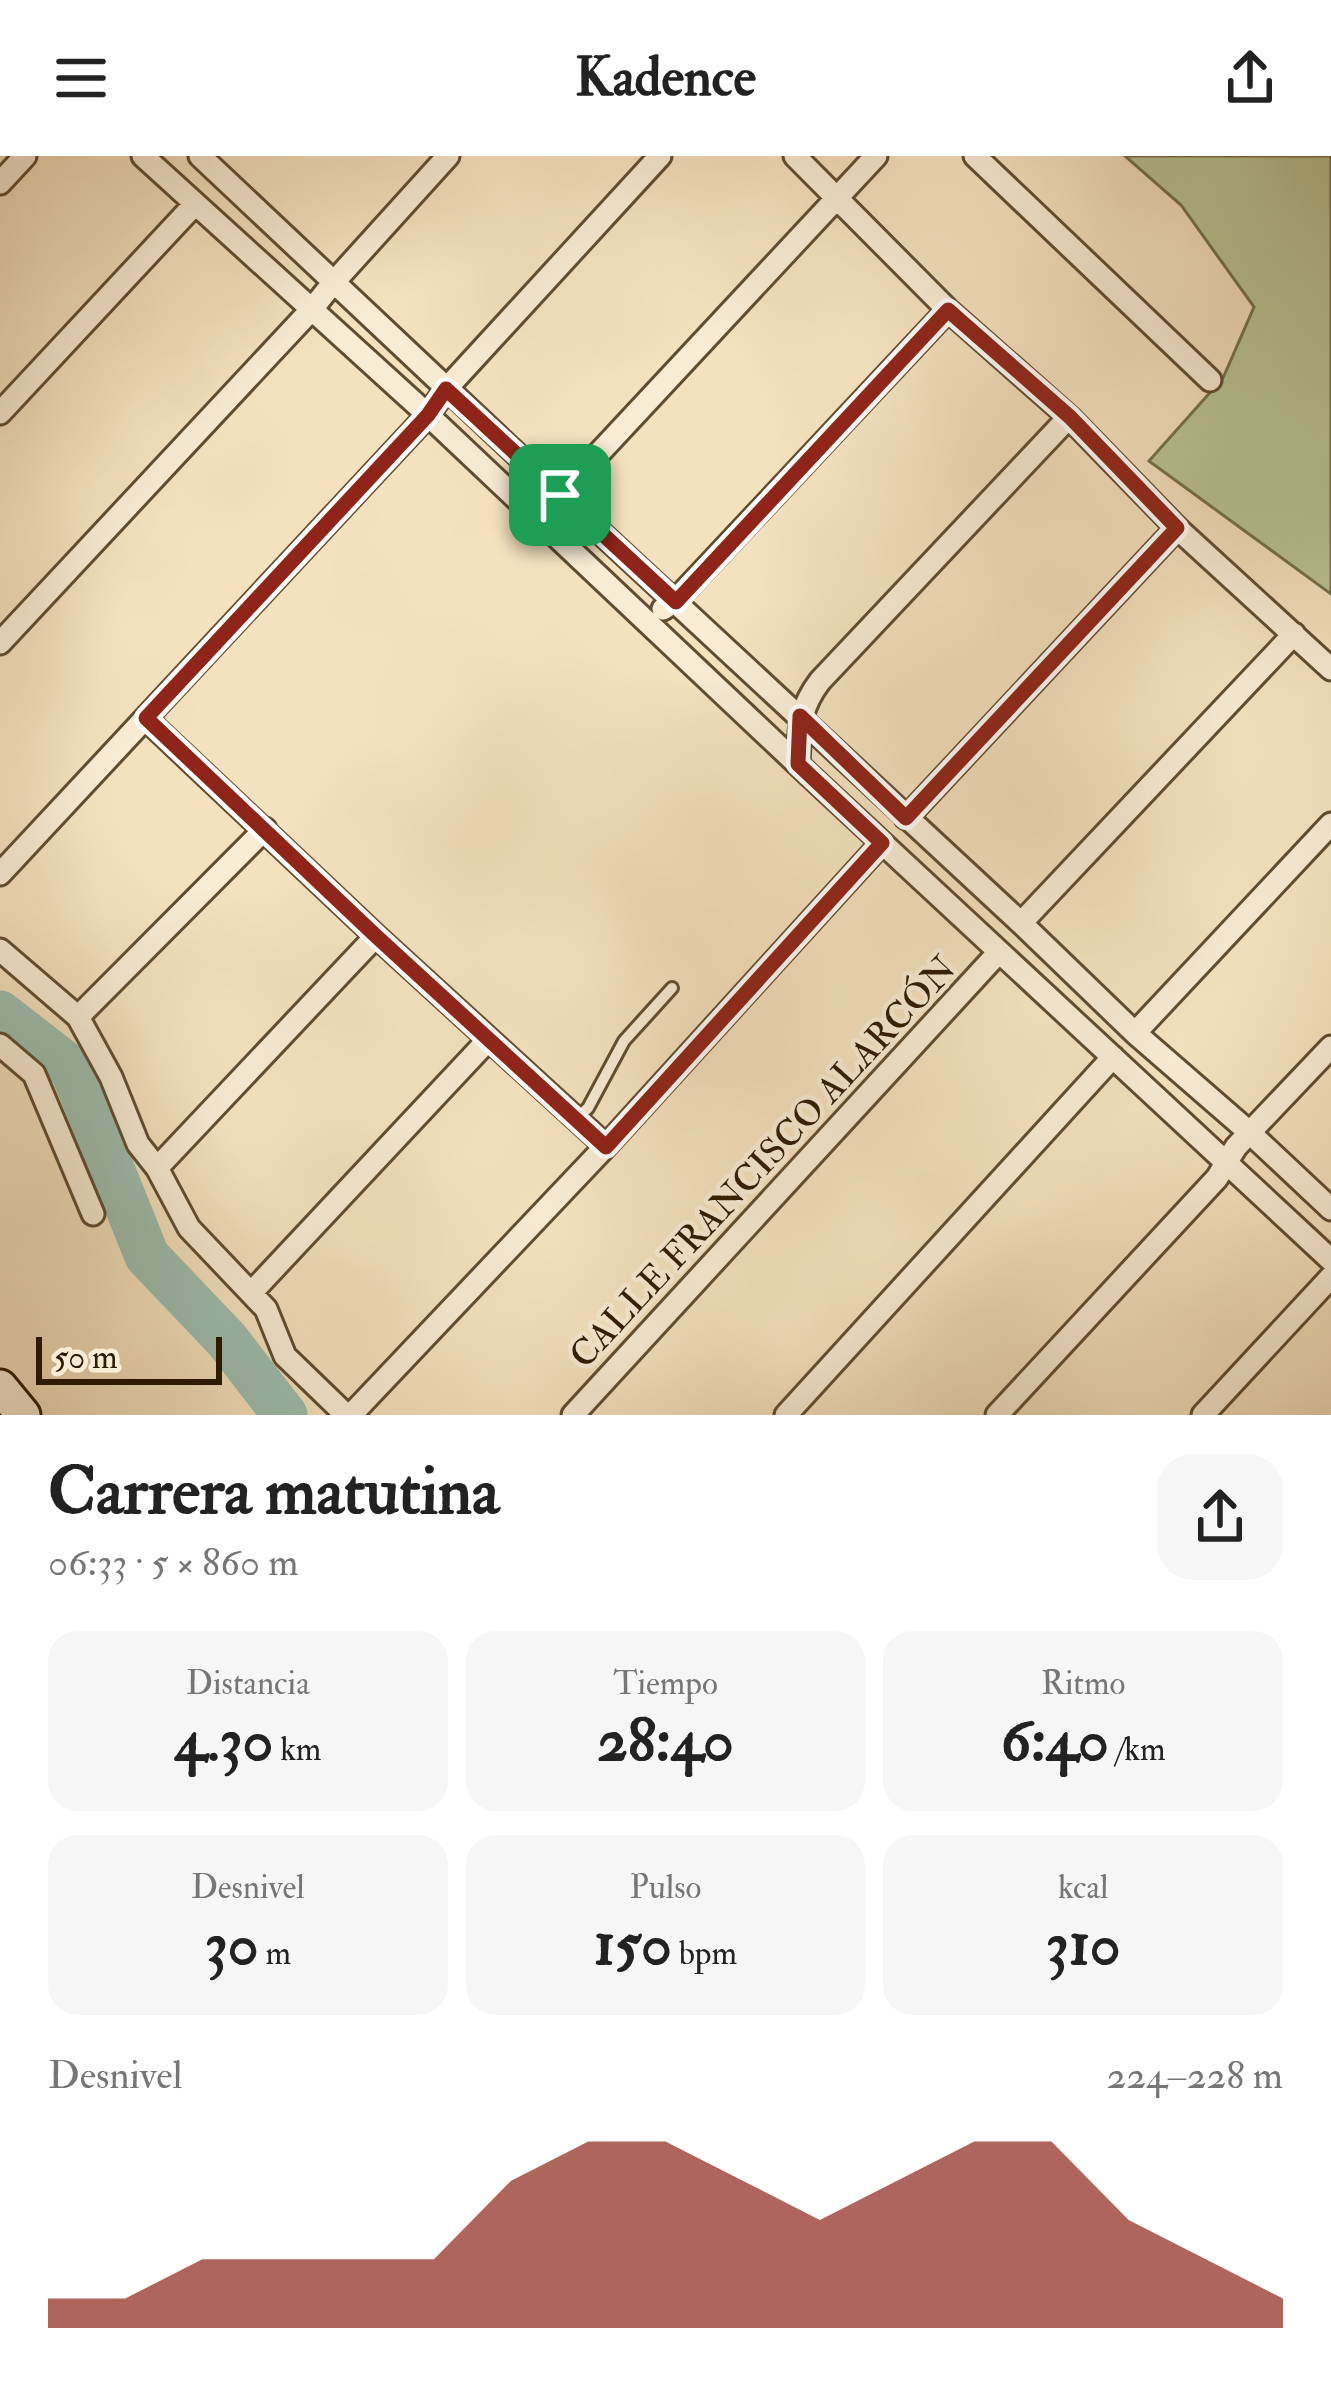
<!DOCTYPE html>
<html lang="es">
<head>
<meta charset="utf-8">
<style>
  body { margin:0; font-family:"IM FELL Double Pica",serif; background:#f6f6f6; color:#222; height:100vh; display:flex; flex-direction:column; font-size:45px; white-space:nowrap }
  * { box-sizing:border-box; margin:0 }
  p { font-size:39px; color:#767676 }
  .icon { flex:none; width:66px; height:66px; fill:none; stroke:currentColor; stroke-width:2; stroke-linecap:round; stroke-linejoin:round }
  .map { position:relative; height:1259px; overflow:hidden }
  .details { display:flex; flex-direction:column; background:#fff; flex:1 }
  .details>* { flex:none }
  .scale { position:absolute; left:36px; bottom:30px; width:186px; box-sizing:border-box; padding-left:12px; border:6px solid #2f1b02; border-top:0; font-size:33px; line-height:42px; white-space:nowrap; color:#2f1b02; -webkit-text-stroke:9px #f8ecd5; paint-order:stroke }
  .pin { position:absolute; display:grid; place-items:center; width:102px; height:102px; color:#fff; margin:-51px; border-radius:24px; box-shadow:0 6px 18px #0006 }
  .round { display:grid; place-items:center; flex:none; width:126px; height:126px; border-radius:36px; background:#f6f6f6 }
  .overview { display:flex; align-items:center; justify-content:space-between; height:204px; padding:0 48px }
  h1 { font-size:66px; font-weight:700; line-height:90px }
  .stats { display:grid; grid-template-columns:repeat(3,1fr); gap:18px; height:204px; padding:12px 48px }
  .stats div { display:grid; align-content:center; border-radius:30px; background:#f6f6f6; text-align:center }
  .stats b { font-size:60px; font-weight:700 }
  .stats small { font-size:33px; font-weight:400 }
  .stats p { font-size:33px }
  .chart { height:336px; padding:24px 48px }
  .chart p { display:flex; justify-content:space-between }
  .chart svg { width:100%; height:216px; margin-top:12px; fill:#8f2418; opacity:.7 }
  header { display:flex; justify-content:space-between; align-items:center; height:156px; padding:0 48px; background:#fff; font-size:54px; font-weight:700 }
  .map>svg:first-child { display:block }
</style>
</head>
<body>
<header><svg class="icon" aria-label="menu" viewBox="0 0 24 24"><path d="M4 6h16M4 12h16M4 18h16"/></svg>Kadence<svg class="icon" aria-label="share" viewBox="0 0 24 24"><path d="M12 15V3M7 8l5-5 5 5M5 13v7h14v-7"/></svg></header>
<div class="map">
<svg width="1331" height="1259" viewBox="0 0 1331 1259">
  <rect width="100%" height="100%" fill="#f4e2bf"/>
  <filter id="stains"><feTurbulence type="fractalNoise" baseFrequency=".00167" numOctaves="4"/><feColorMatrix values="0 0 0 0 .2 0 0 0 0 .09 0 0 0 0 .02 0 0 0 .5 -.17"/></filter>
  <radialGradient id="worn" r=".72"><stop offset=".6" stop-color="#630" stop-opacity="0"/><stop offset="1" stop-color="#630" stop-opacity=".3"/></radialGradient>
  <path fill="#b8c495" stroke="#74704c" stroke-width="3" d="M1125 0H1331V438L1149 305 1223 222 1254 151 1181 49Z"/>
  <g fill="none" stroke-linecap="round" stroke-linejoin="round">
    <path stroke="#9cbeaf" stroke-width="45" d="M0 857 72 913 147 1100 227 1184 285 1259"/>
    <defs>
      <path id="lane" d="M576 963 588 952 624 885 672 832"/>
      <path id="street" d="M143 0 428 259 808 618 1331 1104
        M200 0 560 339 1021 767 1135 877 1249 976 1331 1053
        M795 0 948 154 1069 261 1177 372 1331 513
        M975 0 1210 224
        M0 27 25 0
        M0 257 195 48
        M560 339 876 0
        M663 453 675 445 948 154
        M0 487 312 153 333 127 448 0
        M146 563 376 780 606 990
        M798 608C800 573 798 554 820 525L1069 261
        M906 662 1177 372
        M0 718 428 259 446 233 660 0
        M1021 767 1294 478
        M0 794 78 861 111 921 138 988 157 1012 189 1072 266 1153 285 1200 346 1259
        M78 861 265 673
        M1135 877 1331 668
        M0 889 34 918 93 1058
        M157 1012 376 780
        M252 1136 489 883
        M351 1259 606 990 882 687
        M573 1259 999 796
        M786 1259 1113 901
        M997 1259 1217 1022 1236 991 1331 891
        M1203 1259 1331 1121"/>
      <path id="secondary" d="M0 1231 23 1259"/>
    </defs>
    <use href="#lane" stroke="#604d31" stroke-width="16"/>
    <use href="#street" stroke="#604d31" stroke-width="27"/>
    <use href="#secondary" stroke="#2f1b02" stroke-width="39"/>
    <use href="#lane" stroke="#f8ecd5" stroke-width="10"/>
    <use href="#street" stroke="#f8ecd5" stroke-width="21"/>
    <use href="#secondary" stroke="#f8ecd5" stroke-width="33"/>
  </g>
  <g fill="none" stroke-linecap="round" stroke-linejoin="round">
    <defs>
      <path id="route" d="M948 154 1070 261 1177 372 906 662 800 560 798 608 882 687 606 991 376 780 146 562 428 259 446 233 676 446Z"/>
    </defs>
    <use href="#route" stroke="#fff" stroke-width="24"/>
    <use href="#route" stroke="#8f2418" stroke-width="15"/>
  </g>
  <g text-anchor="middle" stroke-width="9" stroke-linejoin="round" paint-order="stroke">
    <g font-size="36" fill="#2f1b02" stroke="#f8ecd5">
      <text transform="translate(762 1005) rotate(-47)" y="13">CALLE FRANCISCO ALARCÓN</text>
    </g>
  </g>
  <rect width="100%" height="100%" filter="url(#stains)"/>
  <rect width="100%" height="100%" fill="url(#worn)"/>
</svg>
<div class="scale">50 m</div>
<div class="pin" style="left:560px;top:339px;background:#1e9e55"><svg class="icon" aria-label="arrive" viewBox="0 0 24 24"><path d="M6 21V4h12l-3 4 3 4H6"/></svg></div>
</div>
<section class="details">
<div class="overview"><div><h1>Carrera matutina</h1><p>06:33 · 5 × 860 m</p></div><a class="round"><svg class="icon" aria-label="share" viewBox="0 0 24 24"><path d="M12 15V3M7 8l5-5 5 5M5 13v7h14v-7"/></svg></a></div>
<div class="stats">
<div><p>Distancia</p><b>4.30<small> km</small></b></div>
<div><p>Tiempo</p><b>28:40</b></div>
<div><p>Ritmo</p><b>6:40<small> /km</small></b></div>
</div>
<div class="stats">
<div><p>Desnivel</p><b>30<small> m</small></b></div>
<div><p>Pulso</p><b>150<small> bpm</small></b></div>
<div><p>kcal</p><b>310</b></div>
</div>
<div class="chart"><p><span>Desnivel</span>224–228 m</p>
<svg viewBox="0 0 160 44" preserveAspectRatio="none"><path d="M0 44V38L10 38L20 30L30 30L40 30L50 30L60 14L70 6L80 6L90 14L100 22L110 14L120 6L130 6L140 22L150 30L160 38V44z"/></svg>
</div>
</section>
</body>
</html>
